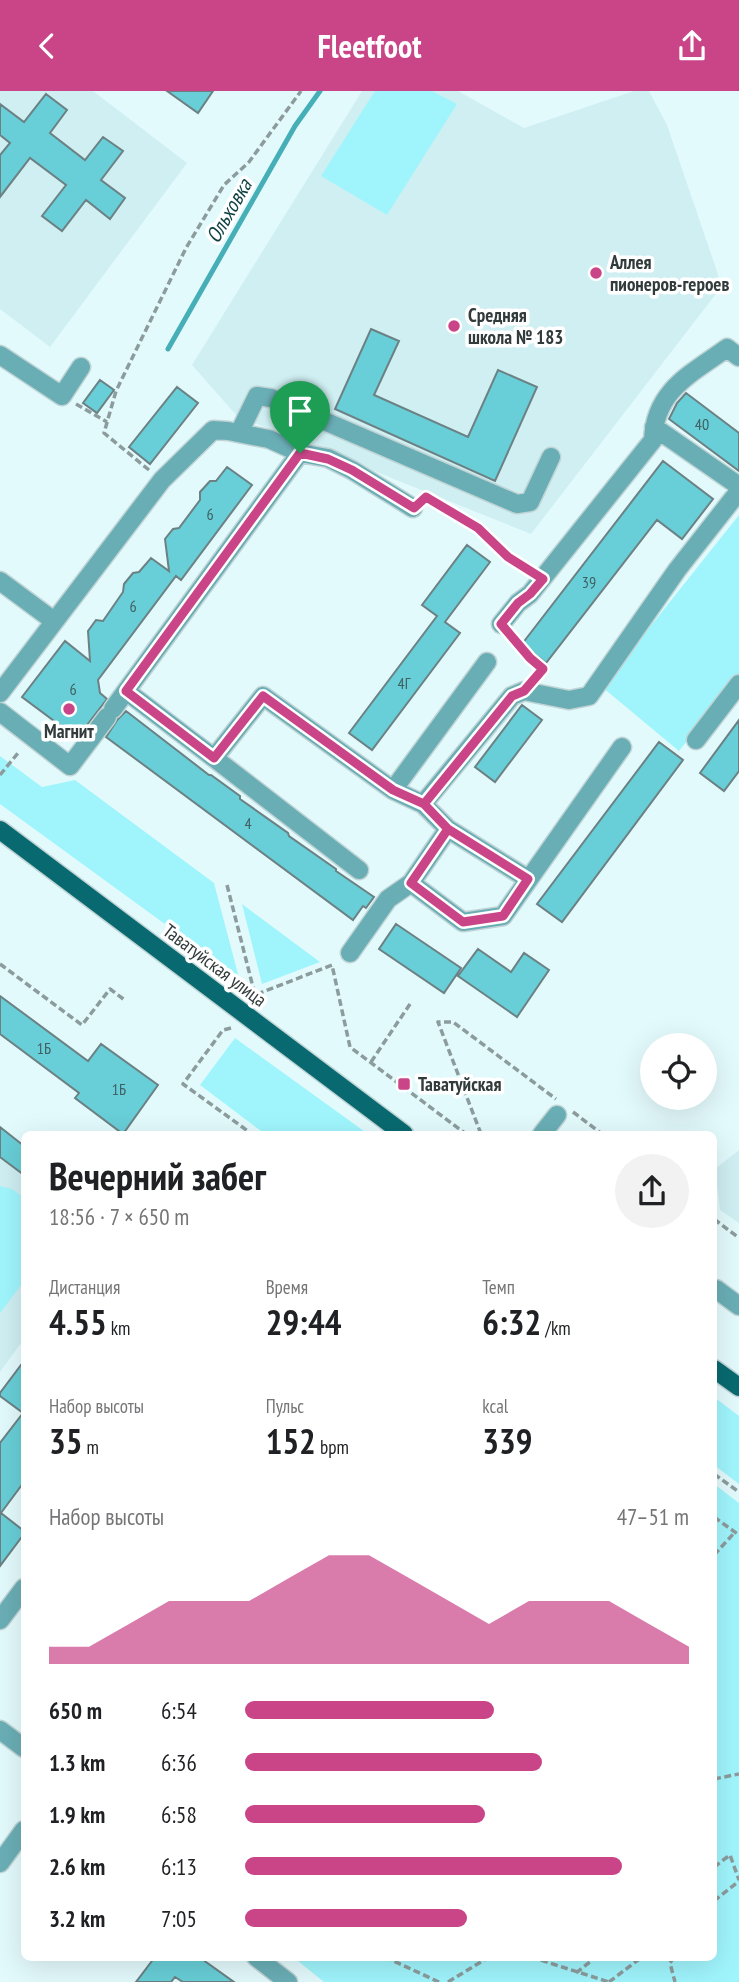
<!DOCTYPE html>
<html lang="ru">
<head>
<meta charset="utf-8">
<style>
  body { margin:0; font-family:"PT Sans Narrow",sans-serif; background:#f2f2f2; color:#202124; height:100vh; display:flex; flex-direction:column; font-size:26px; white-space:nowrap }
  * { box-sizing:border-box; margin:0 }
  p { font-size:23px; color:#757577 }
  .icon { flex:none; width:38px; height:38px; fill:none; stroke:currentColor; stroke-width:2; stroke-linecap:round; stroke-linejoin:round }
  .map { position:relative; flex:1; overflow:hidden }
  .drawer { position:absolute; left:21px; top:1040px; width:696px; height:830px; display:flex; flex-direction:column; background:#fff; border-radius:10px; box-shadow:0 7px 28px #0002 }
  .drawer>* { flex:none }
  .tools { position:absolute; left:640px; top:942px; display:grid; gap:14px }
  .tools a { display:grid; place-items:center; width:77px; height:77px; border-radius:50%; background:#fff; box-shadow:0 7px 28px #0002; font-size:35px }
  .pin { position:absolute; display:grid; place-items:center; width:60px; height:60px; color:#fff; margin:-72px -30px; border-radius:50% 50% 50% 0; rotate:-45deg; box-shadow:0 0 7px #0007 }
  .pin .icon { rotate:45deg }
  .round { display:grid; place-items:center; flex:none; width:74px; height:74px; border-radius:37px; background:#f2f2f2 }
  .headline { display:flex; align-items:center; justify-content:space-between; height:119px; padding:0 28px }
  h1 { font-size:38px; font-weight:600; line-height:52px }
  .stats { display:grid; grid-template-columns:repeat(3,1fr); gap:10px; height:119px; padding:7px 28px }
  .stats div { display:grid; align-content:center }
  .stats b { font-size:35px; font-weight:600 }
  .stats small { font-size:19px; font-weight:400 }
  .stats p { font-size:19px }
  .chart { height:196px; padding:14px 28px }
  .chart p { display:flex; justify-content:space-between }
  .chart svg { width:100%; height:126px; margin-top:7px; fill:#ca4588; opacity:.7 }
  ul { padding:0 28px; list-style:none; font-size:23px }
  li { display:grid; grid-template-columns:112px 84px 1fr; align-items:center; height:52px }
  li i { height:18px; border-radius:9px; background:#ca4588 }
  header { display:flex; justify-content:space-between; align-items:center; height:91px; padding:0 28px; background:#ca4588; color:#fff; font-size:32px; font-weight:600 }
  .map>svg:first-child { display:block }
</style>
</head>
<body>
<header><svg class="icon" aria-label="back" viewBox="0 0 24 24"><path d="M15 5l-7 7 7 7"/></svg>Fleetfoot<svg class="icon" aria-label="share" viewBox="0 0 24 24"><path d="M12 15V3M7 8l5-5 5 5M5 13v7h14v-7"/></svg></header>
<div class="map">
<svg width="739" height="1891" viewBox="0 0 739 1891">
  <rect width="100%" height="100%" fill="#e3fafc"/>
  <path fill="#cfeff2" d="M0 0H93L187 72 50 256 0 218Z
    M362 0H458L524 37 634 0H649L667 34 722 195 531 443 237 325 192 274Z
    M739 1059V1132L720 1119 715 1078Z
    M0 1066 24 1084V1207L21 1211 24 1214V1248L0 1281Z"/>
  <path fill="#a0f5fd" d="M375 0H432L457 13 387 124 321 85Z
    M739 424V584L679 660 602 596Z
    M0 665 42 696 75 689 214 792 239 887 0 713Z
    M242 813 320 871 262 893Z
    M235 947 368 1043H265L200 994Z
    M0 1095 12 1098 24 1107V1190L0 1222Z
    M714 1306 739 1325V1393L714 1374Z
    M714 1393 739 1412V1891H324L293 1866H714Z"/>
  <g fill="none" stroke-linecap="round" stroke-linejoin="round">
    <path stroke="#46aeb7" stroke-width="5" d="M168 258 295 35 320 0"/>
  </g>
  <path fill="#68ced7" stroke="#6c8183" stroke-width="2" d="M167 0H213L198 22Z
    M46 3 67 19 50 42 85 69 103 46 123 60 101 89 125 107 110 128 86 109 62 140 42 125 66 94 30 67 0 106V64L10 52 0 44V13L24 31Z
    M371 238 399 250 374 304 468 346 498 279 537 296 495 390 335 318Z
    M100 289 114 299 97 322 83 312Z
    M177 296 198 312 150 373 129 356Z
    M686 302 739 342V380L669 328 677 312Z
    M663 370 713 408 682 448 657 429 546 572 522 553Z
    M227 376 252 394 181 489 176 485 98 589 100 602 107 608 77 647 22 606 65 550 90 570 88 540 96 529 103 530 123 501 124 493 133 482 139 481 151 467 169 480 165 448 173 438 179 437 200 409V401L210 390H216Z
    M467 454 490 471 445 531 460 542 372 659 349 642 437 525 422 514Z
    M522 614 542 629 495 691 475 676Z
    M126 620 209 684H211L240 705V708L288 742 289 745 336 778V780L374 806 366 817 363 815 353 829 106 646 118 628Z
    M739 629V680L724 700 700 682Z
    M659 651 683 669 562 831 537 813Z
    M396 833 461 877 444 902 379 858Z
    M478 858 511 881 524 862 549 879 517 926 458 885Z
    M0 905 88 970 101 953 158 994 123 1043 75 1007 79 1002 0 943Z
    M0 1036 24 1055V1084L0 1066Z
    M24 1270V1391L1 1422 24 1440V1443L0 1475V1352L23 1322 0 1305V1302Z
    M155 1866H199L234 1891H183L175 1886 171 1891H136Z"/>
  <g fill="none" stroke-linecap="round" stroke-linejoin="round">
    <defs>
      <path id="minor" d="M0 264 62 305 81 276
        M654 336 739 395
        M239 342 257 305 271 307 517 413 530 411 551 366
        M300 362 328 367 352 379 413 417
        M0 490 54 530
        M501 533 518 512 530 503 653 349C655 299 691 283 727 257L739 266
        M0 602 162 389 213 339 228 340 269 348 300 362 126 600
        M113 618 126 600 214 667 263 605 393 699 423 713 448 738 528 788
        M0 621 70 675 107 626
        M696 649 739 593
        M214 667 359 779
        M393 699 487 571
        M423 713 512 605 524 600 569 609 589 605 677 479 739 400
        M411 792 463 831 503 825 622 656
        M350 862 388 808 411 792 448 738
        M542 1043 557 1024
        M716 1198 739 1215
        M0 1529 24 1497
        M0 1639 24 1657
        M0 1772 24 1739
        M256 1866 288 1891"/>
      <path id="major" d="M0 739 404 1043
        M714 1278 739 1296"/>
    </defs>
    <use href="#minor" stroke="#c0d4d5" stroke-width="21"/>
    <use href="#major" stroke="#c0d4d5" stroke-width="21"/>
    <path stroke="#8c9c9d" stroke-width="3.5" stroke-dasharray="7 3.5" stroke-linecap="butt" d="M76 313 107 331
      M149 379 104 342 116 300 186 157 224 94 249 71 301 0
      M426 406 478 437 508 466 530 480
      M511 545 530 567 543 578 537 585
      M0 684 18 662
      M227 794 255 904 332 874 350 956 466 1043
      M0 873 82 934 110 898 126 910
      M231 937 223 939 183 993 252 1043
      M371 971 412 910
      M573 1021 602 1043
      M481 1043 438 931H453L556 1008
      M714 1128 739 1147
      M714 1383 739 1401
      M714 1426 739 1444
      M714 1464 735 1441
      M714 1688 739 1683
      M714 1776 730 1764 739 1789
      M714 1810 739 1790
      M385 1866 439 1891
      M531 1866 609 1891
      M674 1866 670 1872 675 1891
      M576 1882 596 1866
      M448 1891 489 1866
      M609 1891 642 1866"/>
    <use href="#minor" stroke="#6aaeb5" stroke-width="18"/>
    <use href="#major" stroke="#086a70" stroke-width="18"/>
  </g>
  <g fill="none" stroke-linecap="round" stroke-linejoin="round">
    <defs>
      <path id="route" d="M300 362 328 368 352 379 414 417 426 406 478 437 508 466 543 488 530 503 518 512 501 533 530 567 543 578 524 600 512 605 424 713 448 738 528 788 503 825 463 831 411 792 448 738 424 713 393 699 263 605 214 667 126 600 300 362"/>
    </defs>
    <use href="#route" stroke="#fff" stroke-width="14"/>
    <use href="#route" stroke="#ca4588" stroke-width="9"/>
  </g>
  <g fill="#ca4588" stroke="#fff" stroke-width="2.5">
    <circle cx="596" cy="182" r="7"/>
    <circle cx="454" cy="235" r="7"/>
    <circle cx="69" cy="618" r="7"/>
    <rect x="397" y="986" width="14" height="14" rx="3.5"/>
  </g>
  <g text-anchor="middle" stroke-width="7" stroke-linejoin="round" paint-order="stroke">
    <g font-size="16" fill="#406062">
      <text x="702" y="339">40</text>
      <text x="210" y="429">6</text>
      <text x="589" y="497">39</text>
      <text x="133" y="521">6</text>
      <text x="404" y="598">4Г</text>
      <text x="73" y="604">6</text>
      <text x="248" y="738">4</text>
      <text x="44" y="963">1Б</text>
      <text x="119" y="1004">1Б</text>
    </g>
    <g font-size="19" font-weight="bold" fill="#323b3b" stroke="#fff" text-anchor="start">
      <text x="610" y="178">Аллея<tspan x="610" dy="22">пионеров-героев</tspan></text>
      <text x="468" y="231">Средняя<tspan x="468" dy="22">школа № 183</tspan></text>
      <text x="69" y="647" text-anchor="middle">Магнит</text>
      <text x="418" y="1000">Таватуйская</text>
    </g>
    <g font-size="19" fill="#323b3b" stroke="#fff">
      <text transform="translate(215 874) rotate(37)" y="7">Таватуйская улица</text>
    </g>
    <g font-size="21" font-style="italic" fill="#0e3f42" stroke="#fff">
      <text transform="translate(229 120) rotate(-60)" y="7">Ольховка</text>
    </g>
  </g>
</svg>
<div class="tools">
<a><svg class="icon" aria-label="locate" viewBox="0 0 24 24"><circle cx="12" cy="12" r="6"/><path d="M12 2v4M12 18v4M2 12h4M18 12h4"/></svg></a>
</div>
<div class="pin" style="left:300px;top:362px;background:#1e9e55"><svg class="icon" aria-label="arrive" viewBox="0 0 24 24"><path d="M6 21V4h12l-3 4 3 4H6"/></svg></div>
<section class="drawer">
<div class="headline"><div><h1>Вечерний забег</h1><p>18:56 · 7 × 650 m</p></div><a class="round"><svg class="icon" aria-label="share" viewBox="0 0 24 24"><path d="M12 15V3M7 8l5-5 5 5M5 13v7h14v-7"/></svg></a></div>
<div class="stats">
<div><p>Дистанция</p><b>4.55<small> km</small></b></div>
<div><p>Время</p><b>29:44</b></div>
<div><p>Темп</p><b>6:32<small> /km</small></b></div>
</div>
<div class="stats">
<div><p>Набор высоты</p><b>35<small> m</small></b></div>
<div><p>Пульс</p><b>152<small> bpm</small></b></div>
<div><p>kcal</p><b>339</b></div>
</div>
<div class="chart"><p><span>Набор высоты</span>47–51 m</p>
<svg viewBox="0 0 160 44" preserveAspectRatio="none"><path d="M0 44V38L10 38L20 30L30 22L40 22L50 22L60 14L70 6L80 6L90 14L100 22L110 30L120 22L130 22L140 22L150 30L160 38V44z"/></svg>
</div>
<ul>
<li><b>650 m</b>6:54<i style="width:56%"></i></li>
<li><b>1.3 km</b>6:36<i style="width:67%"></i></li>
<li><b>1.9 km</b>6:58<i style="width:54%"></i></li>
<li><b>2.6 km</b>6:13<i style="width:85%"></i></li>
<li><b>3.2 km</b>7:05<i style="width:50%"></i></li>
</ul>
</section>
</div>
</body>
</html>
